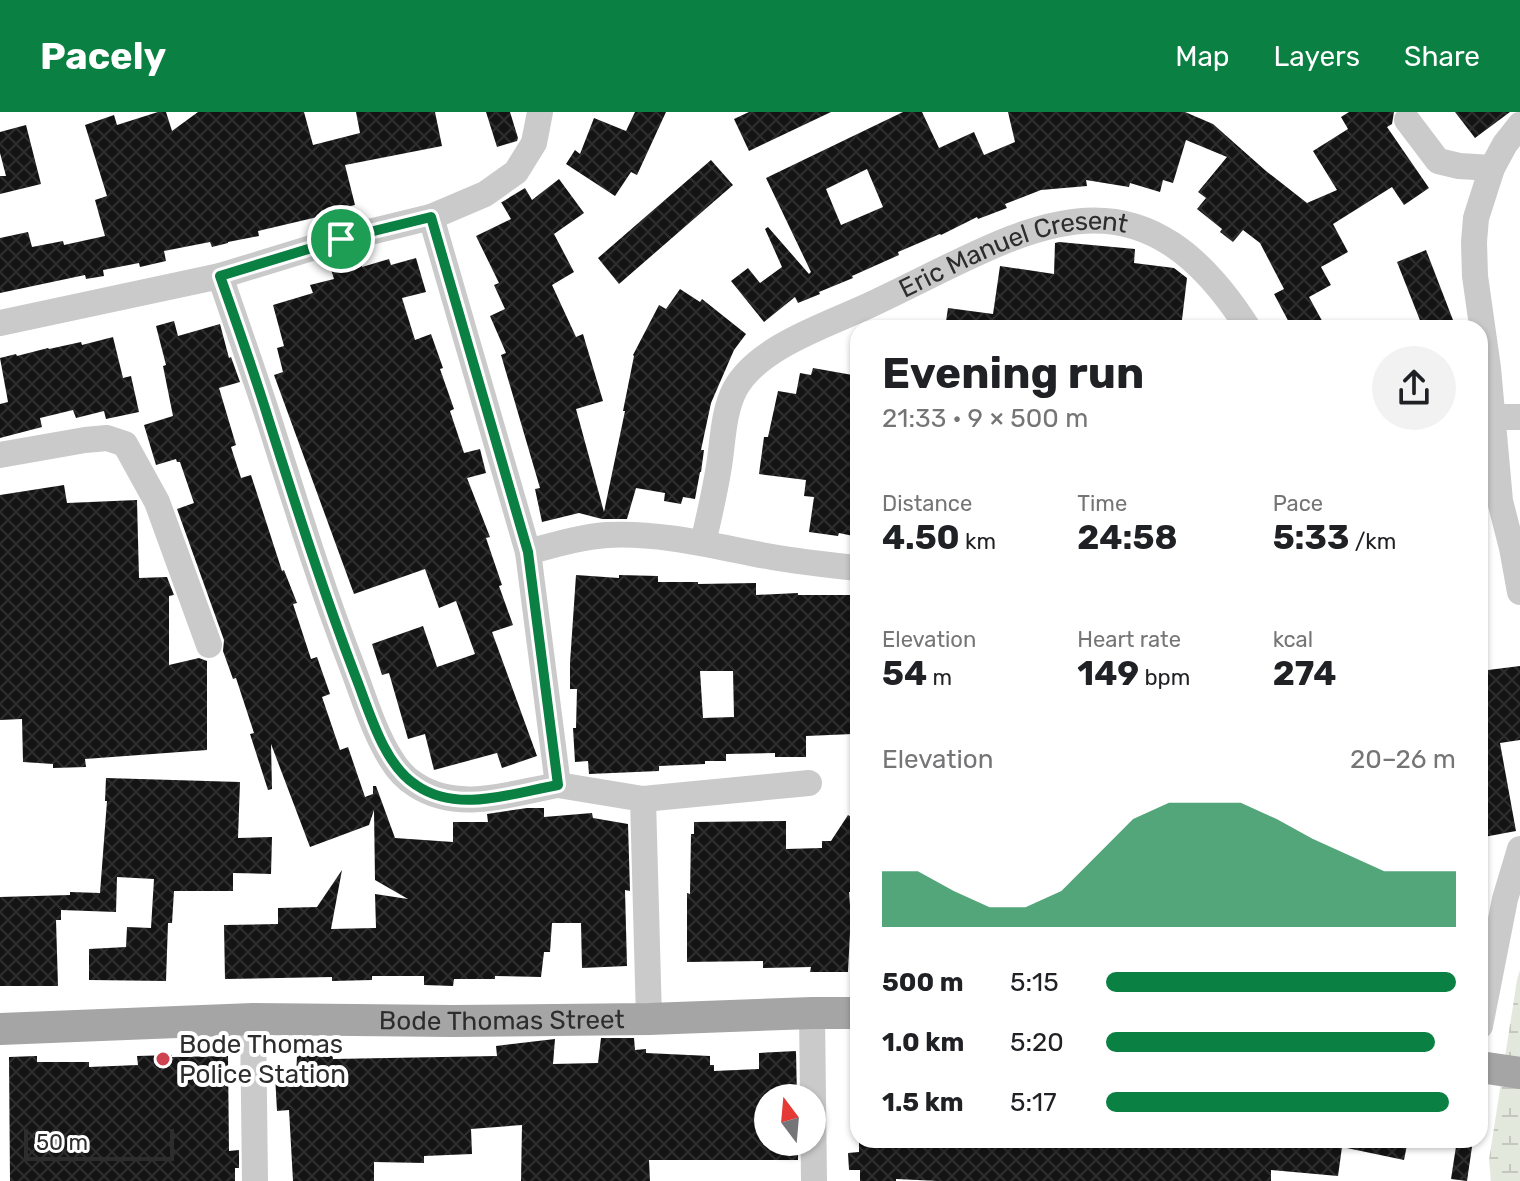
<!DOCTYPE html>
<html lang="en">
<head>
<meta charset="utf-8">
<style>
  body { margin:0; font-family:Rubik,sans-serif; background:#f2f2f2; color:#202124; height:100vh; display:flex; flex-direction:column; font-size:30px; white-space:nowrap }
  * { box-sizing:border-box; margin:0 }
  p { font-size:26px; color:#757577 }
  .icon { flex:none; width:44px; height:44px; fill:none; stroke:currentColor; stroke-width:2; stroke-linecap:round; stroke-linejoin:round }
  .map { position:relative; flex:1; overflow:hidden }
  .sheet { position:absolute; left:850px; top:208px; width:638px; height:828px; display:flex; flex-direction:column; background:#fff; border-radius:24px; box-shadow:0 2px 6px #0004 }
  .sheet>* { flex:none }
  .needle { width:52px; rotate:344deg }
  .controls { position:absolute; left:754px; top:972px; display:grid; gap:16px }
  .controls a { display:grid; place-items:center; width:72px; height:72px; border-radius:50%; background:#fff; box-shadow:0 2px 6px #0004; font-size:40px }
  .scale { position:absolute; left:24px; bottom:20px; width:150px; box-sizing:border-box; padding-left:8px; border:4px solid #2d2d2d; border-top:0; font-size:22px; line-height:28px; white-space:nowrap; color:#2d2d2d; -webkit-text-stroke:6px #fff; paint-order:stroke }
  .pin { position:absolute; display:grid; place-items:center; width:68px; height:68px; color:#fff; margin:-34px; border:4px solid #fff; border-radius:50%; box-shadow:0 2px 8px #0007 }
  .round { display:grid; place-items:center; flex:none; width:84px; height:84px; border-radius:42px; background:#f2f2f2 }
  .summary { display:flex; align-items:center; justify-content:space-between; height:136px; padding:0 32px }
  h1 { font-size:44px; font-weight:700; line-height:60px }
  .stats { display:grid; grid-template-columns:repeat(3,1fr); gap:12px; height:136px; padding:8px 32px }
  .stats div { display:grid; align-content:center }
  .stats b { font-size:34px; font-weight:700 }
  .stats small { font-size:22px; font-weight:400 }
  .stats p { font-size:22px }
  .chart { height:224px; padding:16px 32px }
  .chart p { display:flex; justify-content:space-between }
  .chart svg { width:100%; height:144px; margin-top:8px; fill:#0b8043; opacity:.7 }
  ul { padding:0 32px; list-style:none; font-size:26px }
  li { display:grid; grid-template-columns:128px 96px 1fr; align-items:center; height:60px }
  li i { height:20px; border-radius:10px; background:#0b8043 }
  header { display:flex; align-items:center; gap:48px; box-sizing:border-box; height:112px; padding:0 40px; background:#0b8043; color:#fff }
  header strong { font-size:38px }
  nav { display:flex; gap:44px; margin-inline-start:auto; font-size:28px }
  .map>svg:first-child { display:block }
</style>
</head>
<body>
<header>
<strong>Pacely</strong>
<nav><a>Map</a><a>Layers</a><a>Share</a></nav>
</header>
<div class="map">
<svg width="1520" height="1069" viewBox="0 0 1520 1069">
  <defs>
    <pattern id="wetland-marsh" width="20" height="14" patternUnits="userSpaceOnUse" patternTransform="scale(2)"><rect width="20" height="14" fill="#e3e8dc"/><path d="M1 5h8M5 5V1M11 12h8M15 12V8" fill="none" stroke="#c3c7bd"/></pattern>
    <pattern id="building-cross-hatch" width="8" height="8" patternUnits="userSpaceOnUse" patternTransform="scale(2)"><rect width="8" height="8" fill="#141414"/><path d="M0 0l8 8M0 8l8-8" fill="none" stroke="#2e2e2e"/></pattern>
  </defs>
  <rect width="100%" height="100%" fill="#fff"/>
  <path fill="url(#wetland-marsh)" d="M1520 858V1069H1491L1489 1048 1517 868Z"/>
  <path fill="url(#building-cross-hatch)" fill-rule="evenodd" d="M158 0H166L172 19 198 0H304L313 33 360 21 356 0H435L442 34 345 53 355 93 325 100 326 103 258 119 259 124 228 130V131L212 135 210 130 164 139 166 149 140 155 139 151 103 158 104 164 86 167 85 163 0 181V126L28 120 32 135 63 129 64 133 105 124 95 88 107 84 85 13 114 3 117 13Z
    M486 0H510L518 26 517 29 497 35Z
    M635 0H666L637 63 631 60 615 84 566 52 575 38 580 42 594 6 626 19Z
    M749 0H831L749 39 734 7Z
    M903 0H922L939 36 974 20 984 43 1015 30 1008 0H1185L1213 12 1266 59 1307 91 1337 78 1313 39 1348 17 1341 5 1349 0H1394L1392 12 1387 15 1429 76 1404 93 1392 75 1333 112 1348 140 1321 155 1331 173 1309 185 1326 216H1292L1274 182 1284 177 1260 131 1243 118 1233 130 1220 120 1222 117 1197 97 1206 86 1198 80 1227 45 1186 28 1173 71 1163 68 1160 80 1130 71 1129 75 1086 68 1087 74 1041 78 1005 92 1007 96 978 107 977 105 941 123 940 122 898 140 899 143 852 164 853 166 819 180 820 182 798 191 795 185 764 210 731 169 748 156 760 171 782 155 765 117 768 115 809 162 811 160 766 66ZM867 57 883 95 841 113 826 77Z
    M1455 0H1510L1475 26Z
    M26 13 41 72 0 82V64H6L0 41V20Z
    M711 48 733 73 619 172 598 146Z
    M559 67 584 101 554 122 574 160 552 173 576 225 583 222 603 289 576 297 604 400 625 299H623L634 244 633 243 659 193 666 197 680 177 700 190 702 187 746 222 734 238 711 291 701 338H704L701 360H700L695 387 683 385 681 392 664 389 665 381 636 376 627 407H602L579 401 542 410 535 377 540 376 501 243 506 241 490 204 505 197 494 173 499 171 476 124 511 107 501 90H502L525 76 532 88Z
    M1059 130 1135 137 1134 151 1174 156 1187 166 1181 216H945L948 196 993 202 1000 154 1054 162 1055 131Z
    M1426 138 1453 208 1432 216H1423L1397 150Z
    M358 139 362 155 389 147 391 153 416 146 426 180 402 186 415 228 431 222 443 256 440 257 454 297 450 299 464 341 480 337 486 361 467 366 490 425 486 426 502 473 499 474 513 513 492 520 537 644 502 656 497 641 434 658 425 622 408 627 389 561 382 563 372 532 423 514 437 555 475 542 456 489 439 496 425 457 354 482 274 263 283 260 277 236 284 234 273 193 313 181 310 173 334 167 328 148Z
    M174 209 178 224 220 212 229 246 231 245 240 270 219 276 236 333 231 335 241 366 251 363 282 459 284 458 297 491 293 492 311 547 317 545 330 582 322 585 340 638 348 635 365 685 373 682V674H376L395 726 453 730V710H488L487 702 527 696H544V705L592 701 593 706 628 712 630 779 625 778 627 854 582 856 581 811H552L550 840H544L541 865 495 864V867H454L453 874 424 873V864H372V868L332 869V865L225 867 224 813 278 812V796L317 795 342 758 331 817 376 816 375 782 408 787 375 768 374 698 369 713 310 735 271 632 272 677 268 678 250 622 254 621 236 566 233 567 223 539 224 528 177 397 194 391 180 350H177L176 347 156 353 144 313 173 304 163 254 166 253 156 214Z
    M113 225 123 266 131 264 139 300 106 307 104 299 76 306 73 298 40 306 42 315 0 326V292L8 290 0 246 16 242 17 244 48 236 49 237 81 230 82 233Z
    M813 256 858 264V425L839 421 838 424 809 420 814 385 804 384 806 368 759 362 764 325H768L778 279 796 282 800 261 811 263Z
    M64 373 67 391 137 388 139 466 167 465 174 483 169 484V553L199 546 207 549V638L85 647 86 655 53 656V652L23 650 22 607 0 608V383Z
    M576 463 619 466V463L658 464V470H698V472L756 471V483L798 481V483H855L856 562H858V589H852L853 622 806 624V645H775V641L726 642V649H705V652L659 654V659L589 662 588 649 575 650 573 616H576L577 577H570V551ZM700 559H733L734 605 703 606Z
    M1520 554V628L1500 631 1516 719 1484 725 1480 704V559Z
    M106 666 240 670 238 726 272 725 271 762 233 761V779H174L172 811H168L166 869 89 868V837L126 835 127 815 151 816 154 767 117 765 116 800 61 798V808H56L58 874H0V785L70 783V780L100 781 107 689H105Z
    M848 703 858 709V780H849L852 820H850L848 860H810L811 855 763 856V849L687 850V781L690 782 691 722H694V710L786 709V737L822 736V729H831Z
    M298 926 330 927 333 947 497 944 496 934 555 927 553 952 598 951 601 926H634L635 938 646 937V941L710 944V953H714V959L759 957V941L796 939 797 986H768V1030H798V1048H649L650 1069H521L522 1013 471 1017 472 1042 424 1044V1051L374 1050V1069H293L289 998 277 999 275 963H296Z
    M172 943V945L228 944 229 1039 239 1038V1056H235V1069H10L9 945 37 944V950H89V955L138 953 137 944Z
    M859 1028H1062V1030L1113 1034 1114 1028H1320L1319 1033 1342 1035 1343 1028H1408L1404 1048 1342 1035 1338 1064 1271 1058V1069H938L896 1067V1069H860V1058H849L848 1041 859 1040Z
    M1457 1028H1473L1467 1069 1451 1067Z"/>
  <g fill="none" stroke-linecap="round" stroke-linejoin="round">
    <g stroke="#cacaca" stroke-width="26">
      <path d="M1407 8 1438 49 1459 54 1492 56"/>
      <path d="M1520 13 1505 32 1492 56 1476 106 1474 130 1475 164 1488 256 1500 389 1512 436 1520 480"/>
      <path d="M431 105 528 440 558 673 643 687 649 907"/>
      <path d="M220 164C237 214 255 264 271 314 297 396 322 477 353 557 364 586 374 620 391 647 397 657 406 667 416 673 459 701 512 681 558 673"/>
      <path d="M0 211 220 164 341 127 431 105 485 82 516 60 534 31 540 0"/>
      <path d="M1493 305H1520"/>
      <path d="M0 343 85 328 107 326 125 332 157 390 209 533"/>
      <path id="s1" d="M703 431C709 405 715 380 719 354 723 329 723 300 735 277 758 234 830 212 872 192 1021 122 1133 35 1248 216"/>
      <path d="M528 440C554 433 580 425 607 423 663 420 717 435 772 445 800 450 829 453 858 456"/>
      <path d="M643 687 809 671"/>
      <path d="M812 901 814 1069"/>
      <path d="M253 907 255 1069"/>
      <path d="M1480 914 1505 787 1520 737"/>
    </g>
    <g stroke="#a5a5a5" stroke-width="32">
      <path id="s2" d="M0 917 253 907 453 909 649 907 812 901H858"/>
      <path d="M1480 955 1520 961"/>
    </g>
  </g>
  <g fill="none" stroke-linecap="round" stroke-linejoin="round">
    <defs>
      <path id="route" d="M431 105 528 440 558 673C512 681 458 702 416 673 383 652 369 598 355 563 323 479 296 394 269 309 254 260 237 212 220 164L341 127Z"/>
    </defs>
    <use href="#route" stroke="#fff" stroke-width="16"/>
    <use href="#route" stroke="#0b8043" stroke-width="10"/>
  </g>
  <circle fill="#cf4350" stroke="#fff" stroke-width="3" cx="163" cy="947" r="8"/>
  <g text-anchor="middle" stroke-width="8" stroke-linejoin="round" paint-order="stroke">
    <g font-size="26" fill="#2d2d2d" stroke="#fff">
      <text dy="9" stroke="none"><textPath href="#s1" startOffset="474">Eric Manuel Cresent</textPath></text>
      <text dy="9" stroke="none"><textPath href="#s2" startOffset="502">Bode Thomas Street</textPath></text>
    </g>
    <g font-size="26" fill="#2d2d2d" stroke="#fff" text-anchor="start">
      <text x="179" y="941">Bode Thomas<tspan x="179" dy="30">Police Station</tspan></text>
    </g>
  </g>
</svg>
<div class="controls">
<a><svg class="needle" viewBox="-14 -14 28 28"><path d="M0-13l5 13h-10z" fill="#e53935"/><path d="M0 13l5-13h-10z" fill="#757577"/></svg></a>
</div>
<div class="scale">50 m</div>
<div class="pin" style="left:341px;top:127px;background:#1e9e55"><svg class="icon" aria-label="arrive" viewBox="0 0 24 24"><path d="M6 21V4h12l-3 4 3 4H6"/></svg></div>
<section class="sheet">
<div class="summary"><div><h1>Evening run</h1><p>21:33 · 9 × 500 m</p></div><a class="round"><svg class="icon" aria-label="share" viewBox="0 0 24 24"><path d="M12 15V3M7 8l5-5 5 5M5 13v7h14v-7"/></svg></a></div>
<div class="stats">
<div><p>Distance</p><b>4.50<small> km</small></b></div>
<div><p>Time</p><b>24:58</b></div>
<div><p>Pace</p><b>5:33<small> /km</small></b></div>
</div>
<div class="stats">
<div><p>Elevation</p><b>54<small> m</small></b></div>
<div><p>Heart rate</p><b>149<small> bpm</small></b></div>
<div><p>kcal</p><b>274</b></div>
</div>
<div class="chart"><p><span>Elevation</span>20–26 m</p>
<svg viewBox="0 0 160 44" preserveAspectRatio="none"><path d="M0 44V27L10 27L20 33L30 38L40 38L50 33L60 22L70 11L80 6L90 6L100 6L110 11L120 17L130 22L140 27L150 27L160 27V44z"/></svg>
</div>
<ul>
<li><b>500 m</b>5:15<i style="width:100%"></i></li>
<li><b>1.0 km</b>5:20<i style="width:94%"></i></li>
<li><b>1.5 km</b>5:17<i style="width:98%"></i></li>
</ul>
</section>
</div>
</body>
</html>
